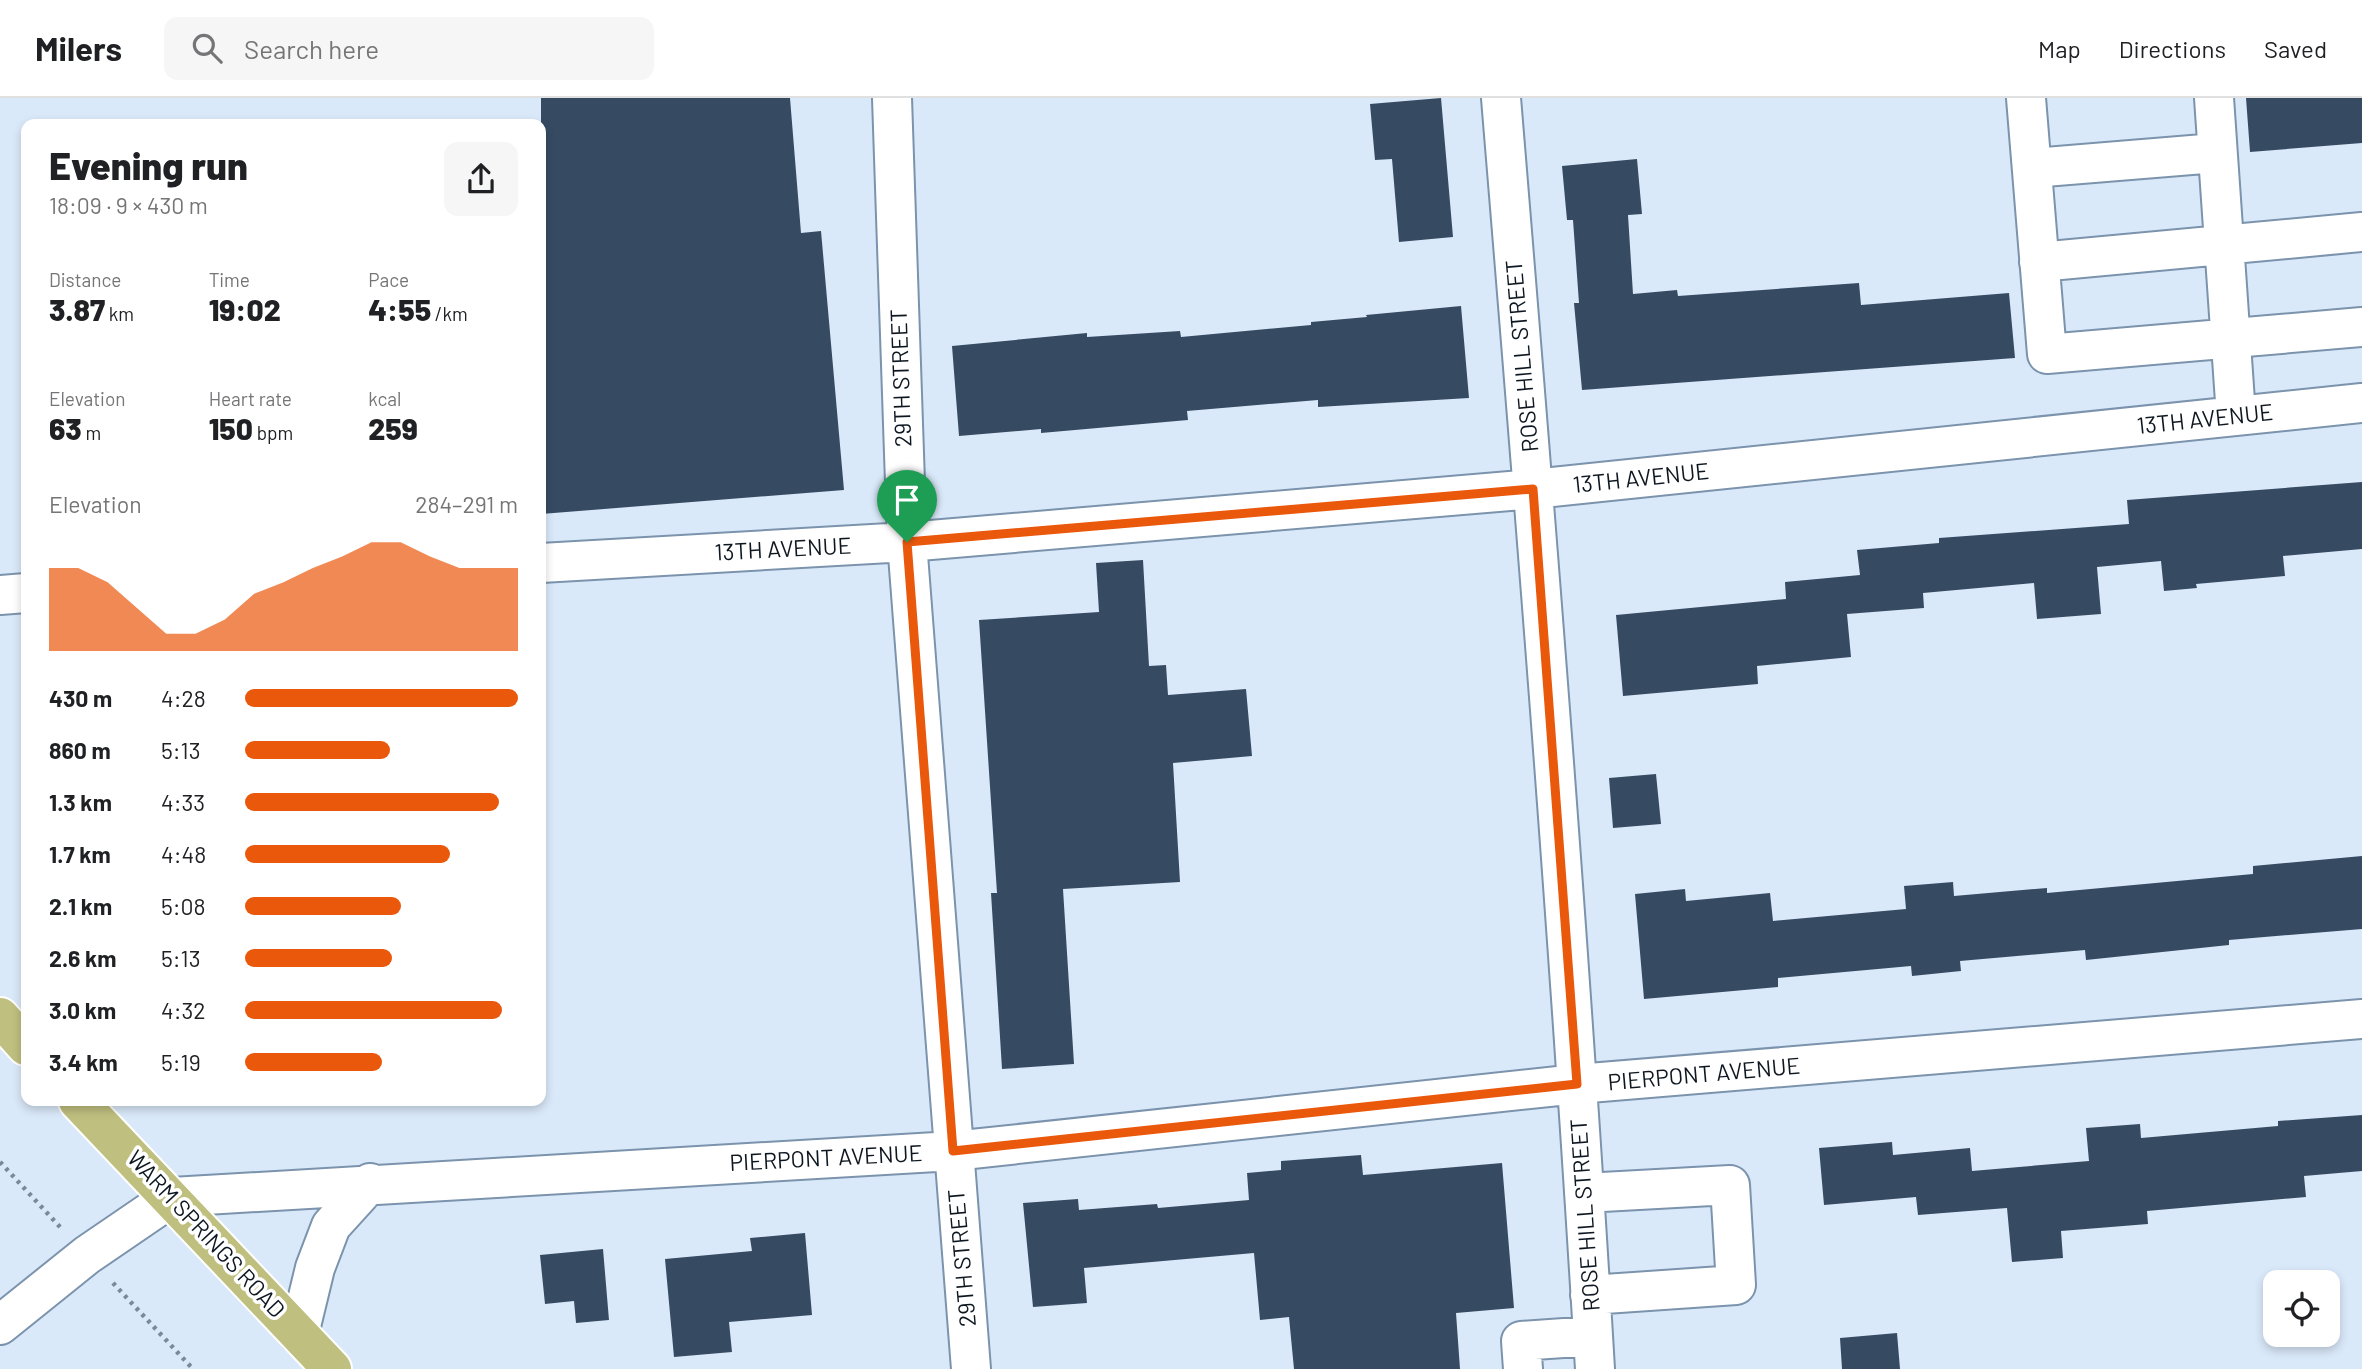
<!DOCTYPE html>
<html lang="en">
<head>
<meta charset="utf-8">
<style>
  body { margin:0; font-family:Barlow,sans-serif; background:#f6f6f6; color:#202124; height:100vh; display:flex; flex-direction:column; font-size:26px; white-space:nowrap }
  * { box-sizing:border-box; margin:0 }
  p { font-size:23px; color:#757577 }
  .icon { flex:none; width:38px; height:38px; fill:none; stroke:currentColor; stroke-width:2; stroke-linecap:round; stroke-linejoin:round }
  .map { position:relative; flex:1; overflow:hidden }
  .side { position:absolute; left:21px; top:21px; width:525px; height:987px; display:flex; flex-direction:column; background:#fff; border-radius:14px; box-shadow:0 4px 10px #0003 }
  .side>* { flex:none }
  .controls { position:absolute; left:2263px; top:1172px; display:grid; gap:14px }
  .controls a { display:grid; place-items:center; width:77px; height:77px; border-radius:14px; background:#fff; box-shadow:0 4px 10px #0003; font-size:35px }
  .pin { position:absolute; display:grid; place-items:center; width:60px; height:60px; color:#fff; margin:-72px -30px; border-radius:50% 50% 50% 0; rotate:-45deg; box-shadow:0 0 7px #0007 }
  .pin .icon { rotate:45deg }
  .round { display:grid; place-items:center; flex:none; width:74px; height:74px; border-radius:14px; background:#f6f6f6 }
  .headline { display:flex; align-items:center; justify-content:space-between; height:119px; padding:0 28px }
  h1 { font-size:38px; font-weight:800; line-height:52px }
  .stats { display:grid; grid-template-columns:repeat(3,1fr); gap:10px; height:119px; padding:7px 28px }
  .stats div { display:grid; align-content:center }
  .stats b { font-size:30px; font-weight:800 }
  .stats small { font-size:19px; font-weight:400 }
  .stats p { font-size:19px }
  .chart { height:196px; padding:14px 28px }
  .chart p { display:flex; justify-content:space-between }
  .chart svg { width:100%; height:126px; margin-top:7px; fill:#ea580c; opacity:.7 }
  ul { padding:0 28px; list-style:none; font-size:23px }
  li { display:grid; grid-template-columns:112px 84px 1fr; align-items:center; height:52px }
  li i { height:18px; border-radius:9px; background:#ea580c }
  header { display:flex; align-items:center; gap:42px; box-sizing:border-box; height:98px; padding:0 35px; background:#fff; border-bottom:2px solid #e0e0e0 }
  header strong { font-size:33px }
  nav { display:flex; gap:38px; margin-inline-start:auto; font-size:24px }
  .search { width:490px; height:63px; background:#f6f6f6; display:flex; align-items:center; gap:18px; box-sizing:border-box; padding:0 24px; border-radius:14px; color:#757577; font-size:26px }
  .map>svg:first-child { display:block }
</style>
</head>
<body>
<header>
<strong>Milers</strong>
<div class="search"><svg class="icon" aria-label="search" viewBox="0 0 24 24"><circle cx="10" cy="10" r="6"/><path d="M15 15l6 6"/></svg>Search here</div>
<nav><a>Map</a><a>Directions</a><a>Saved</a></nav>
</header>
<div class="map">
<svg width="2362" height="1271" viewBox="0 0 2362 1271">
  <rect width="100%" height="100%" fill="#dae9fa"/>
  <path fill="#364b62" d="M541 0H790L801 135 821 133 844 392 541 416Z
    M1441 0 1453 139 1399 144 1392 61 1375 62 1370 6Z
    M2246 0H2362V45L2250 54Z
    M1637 61 1642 116 1628 117 1633 196 1677 192 1678 198 1859 185 1861 207 2009 195 2015 260 1582 292 1574 205H1579L1573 122H1567L1562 68Z
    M1461 208 1469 300 1318 309V302L1187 313 1188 322 1041 335V331L959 338 952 248 1087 235V239L1180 233 1181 239 1311 227V224L1367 219 1366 217Z
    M2362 384V451L2283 458 2285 478 2196 486 2197 490 2164 493 2161 463 2097 469 2101 516 2037 521 2034 485 1923 495 1924 510 1847 516 1851 559 1757 568 1758 586 1623 598 1616 517 1786 501 1785 484 1860 477 1857 452 1939 445V440L2129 426 2127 402Z
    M1143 462 1149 568 1166 567 1168 597 1246 591 1252 658 1173 665 1180 784 1063 791 1074 966 1002 971 991 795H997L979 522 1099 514 1096 465Z
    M1656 676 1661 726 1613 730 1609 680Z
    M2362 758V831L2229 842V847L2086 862 2085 852 1960 863 1961 873 1912 878 1911 868 1778 880V889L1644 901 1635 796 1685 791 1686 803 1770 795 1773 823 1906 811 1904 788 1953 784 1954 798 2047 790V795L2253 776V768Z
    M2362 1017V1073L2304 1078 2306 1099 2147 1113 2148 1126 2061 1133 2063 1160 2012 1164 2007 1110 1918 1117 1916 1099 1824 1107 1819 1050 1892 1044 1893 1057 1970 1050 1972 1073 2089 1063 2086 1030 2140 1026 2141 1040 2278 1028V1023Z
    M1361 1057 1363 1077 1502 1065 1514 1210 1456 1215 1460 1271H1294L1289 1219 1260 1222 1254 1155 1084 1170 1087 1205 1033 1209 1023 1105 1078 1101 1079 1112 1157 1106 1158 1110 1249 1102 1247 1075 1281 1072V1063Z
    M805 1135 812 1217 729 1224 732 1254 674 1259 665 1161 752 1153 750 1140Z
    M603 1151 609 1222 576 1225 574 1203 545 1206 540 1157Z
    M1897 1235 1900 1271H1842L1840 1240Z"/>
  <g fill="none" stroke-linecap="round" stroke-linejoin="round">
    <defs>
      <path id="minor" d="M892 0 907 444 971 1271
        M1501 0C1536 423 1570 847 1595 1271
        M2026 0 2047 256 2362 229
        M2214 0 2236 318
        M2032 70 2216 55
        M2039 164 2362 134
        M541 465 907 444 1533 391 2362 305
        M0 497 26 495
        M1584 1095 1730 1087 1736 1187 1590 1197
        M0 1227 87 1157 172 1099 953 1053 1577 986 2362 921
        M299 1236 315 1170 331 1128 370 1085
        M1523 1271 1521 1243 1593 1238"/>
      <path id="major" d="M0 919 26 948
        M78 1003 332 1271"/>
    </defs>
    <use href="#minor" stroke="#7b93ac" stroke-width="42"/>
    <use href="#major" stroke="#fff" stroke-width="42"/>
    <path stroke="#7b8895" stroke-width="4.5" stroke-dasharray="3.5 5" stroke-linecap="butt" d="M0 1064 61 1130
      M113 1185 193 1271"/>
    <use href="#minor" stroke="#fff" stroke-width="38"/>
    <use href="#major" stroke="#bfbf7f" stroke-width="38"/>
  </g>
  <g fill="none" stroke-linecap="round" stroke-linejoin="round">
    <defs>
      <path id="route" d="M1533 391 1577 986 953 1053 907 444Z"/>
    </defs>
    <use href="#route" stroke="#fff" stroke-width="14"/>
    <use href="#route" stroke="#ea580c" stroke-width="9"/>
  </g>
  <g text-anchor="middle" stroke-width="7" stroke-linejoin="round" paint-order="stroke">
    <g font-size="23" fill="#0e1720" stroke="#fff">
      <text transform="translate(1522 258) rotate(-95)" y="8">ROSE HILL STREET</text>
      <text transform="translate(901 280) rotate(-92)" y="8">29TH STREET</text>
      <text transform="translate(2205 321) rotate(-6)" y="8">13TH AVENUE</text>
      <text transform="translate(1641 380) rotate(-6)" y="8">13TH AVENUE</text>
      <text transform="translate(783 451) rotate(-3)" y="8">13TH AVENUE</text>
      <text transform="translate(1704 976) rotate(-5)" y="8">PIERPONT AVENUE</text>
      <text transform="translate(826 1060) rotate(-3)" y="8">PIERPONT AVENUE</text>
      <text transform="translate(1585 1117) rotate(-94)" y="8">ROSE HILL STREET</text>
      <text transform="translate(206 1136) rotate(47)" y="8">WARM SPRINGS ROAD</text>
      <text transform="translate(962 1160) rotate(-95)" y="8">29TH STREET</text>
    </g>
  </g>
</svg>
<div class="controls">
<a><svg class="icon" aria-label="locate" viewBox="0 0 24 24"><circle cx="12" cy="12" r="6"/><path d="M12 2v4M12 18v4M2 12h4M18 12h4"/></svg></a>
</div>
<div class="pin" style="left:907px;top:444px;background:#1e9e55"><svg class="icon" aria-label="arrive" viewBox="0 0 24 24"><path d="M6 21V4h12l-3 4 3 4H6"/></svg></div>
<section class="side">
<div class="headline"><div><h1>Evening run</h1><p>18:09 · 9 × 430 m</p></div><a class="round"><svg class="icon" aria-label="share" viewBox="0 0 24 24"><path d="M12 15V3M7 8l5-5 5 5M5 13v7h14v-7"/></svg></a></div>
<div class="stats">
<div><p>Distance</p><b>3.87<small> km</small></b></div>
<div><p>Time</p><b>19:02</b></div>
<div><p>Pace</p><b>4:55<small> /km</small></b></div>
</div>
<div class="stats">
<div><p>Elevation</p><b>63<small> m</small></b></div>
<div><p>Heart rate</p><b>150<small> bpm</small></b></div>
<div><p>kcal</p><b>259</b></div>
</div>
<div class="chart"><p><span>Elevation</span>284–291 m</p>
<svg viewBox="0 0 160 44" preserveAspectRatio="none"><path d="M0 44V15L10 15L20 20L30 29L40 38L50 38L60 33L70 24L80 20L90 15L100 11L110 6L120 6L130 11L140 15L150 15L160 15V44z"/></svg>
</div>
<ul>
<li><b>430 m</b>4:28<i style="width:100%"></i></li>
<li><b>860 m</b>5:13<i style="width:53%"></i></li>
<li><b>1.3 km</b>4:33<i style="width:93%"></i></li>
<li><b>1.7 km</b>4:48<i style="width:75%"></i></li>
<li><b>2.1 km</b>5:08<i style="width:57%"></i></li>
<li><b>2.6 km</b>5:13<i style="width:54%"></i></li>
<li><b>3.0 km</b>4:32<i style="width:94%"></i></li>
<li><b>3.4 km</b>5:19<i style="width:50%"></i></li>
</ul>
</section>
</div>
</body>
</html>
